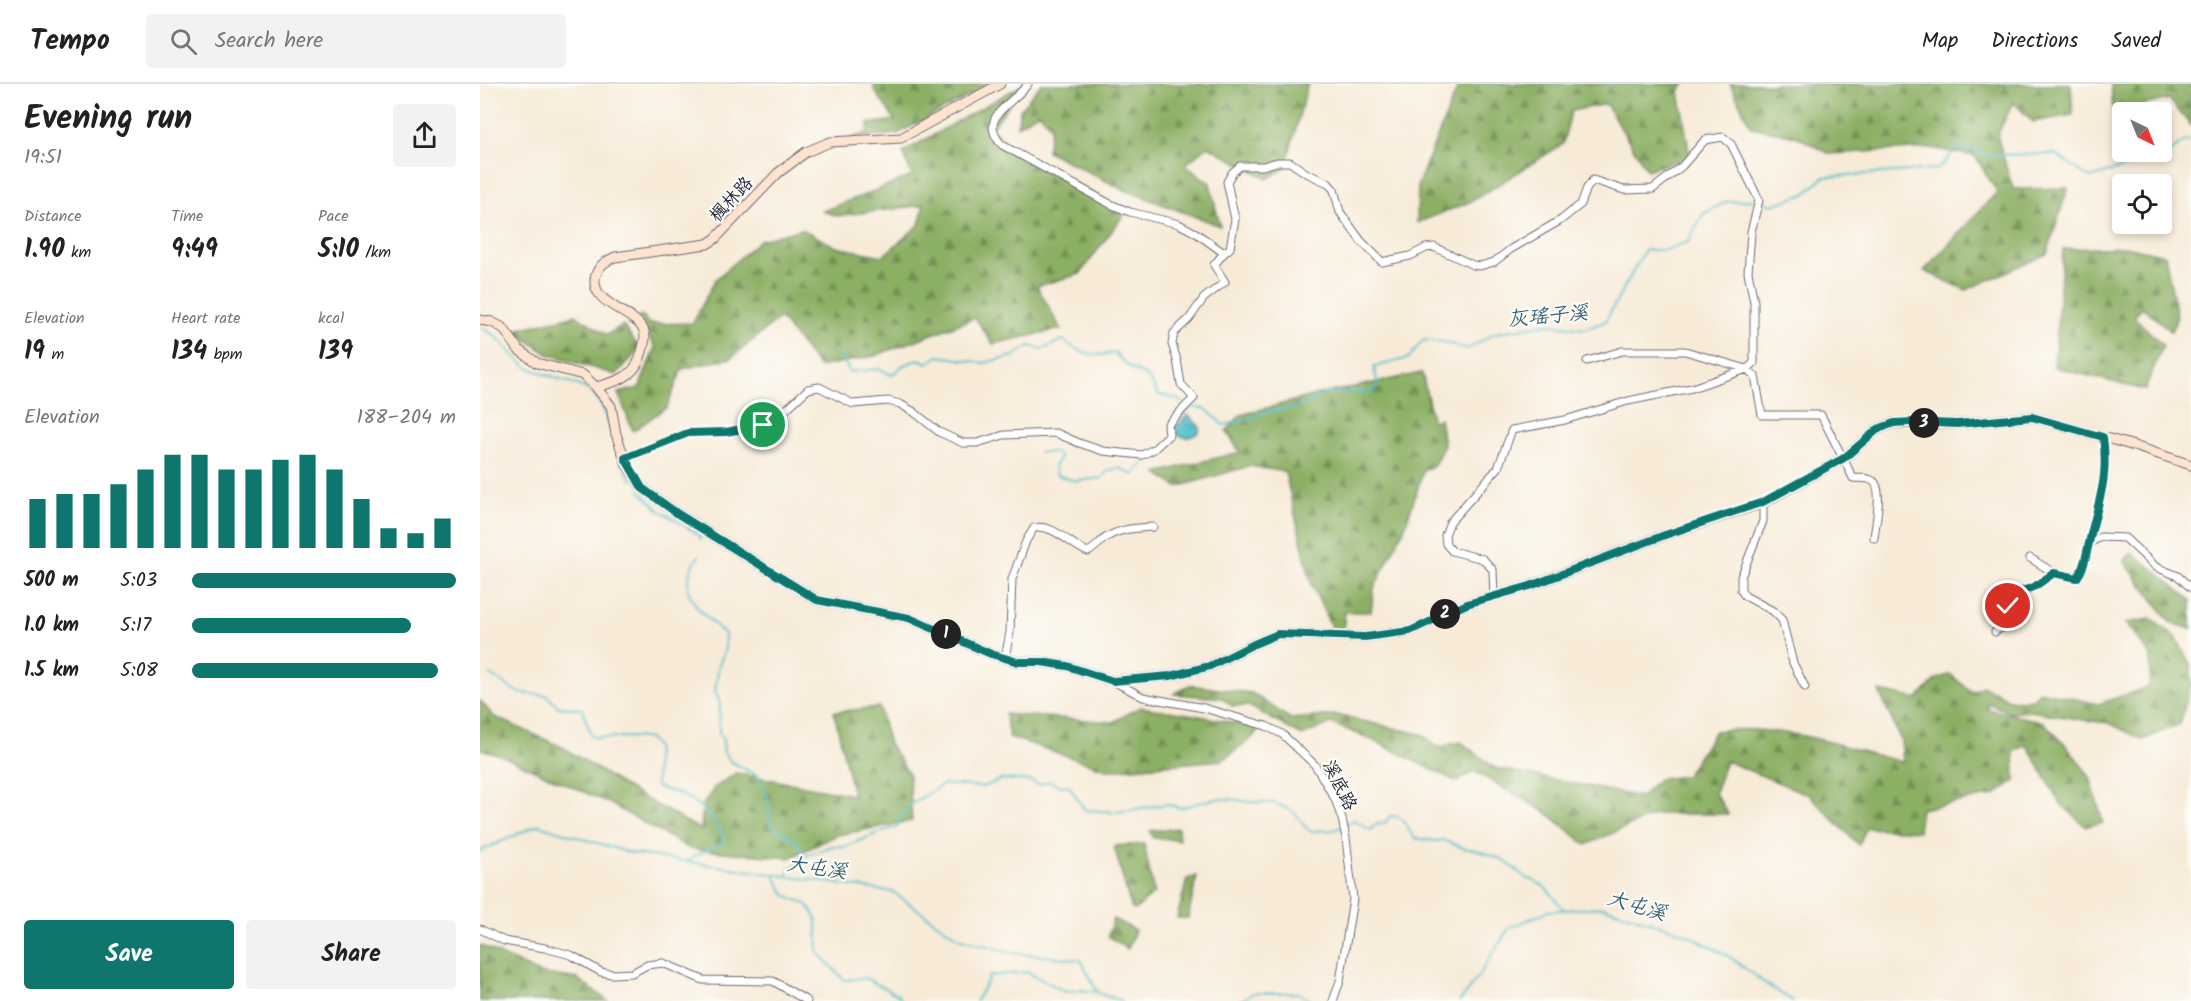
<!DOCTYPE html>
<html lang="en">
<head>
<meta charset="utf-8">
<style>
  body { margin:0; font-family:Kalam,"LXGW WenKai TC",sans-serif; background:#f2f2f2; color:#222; height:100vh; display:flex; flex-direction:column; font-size:22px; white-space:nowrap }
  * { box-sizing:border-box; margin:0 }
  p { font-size:20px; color:#767676 }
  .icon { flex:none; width:33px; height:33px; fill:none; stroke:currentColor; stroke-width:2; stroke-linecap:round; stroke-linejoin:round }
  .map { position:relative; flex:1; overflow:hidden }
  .details { display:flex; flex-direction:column; background:#fff; width:480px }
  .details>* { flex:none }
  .needle { width:39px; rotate:137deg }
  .fabs { position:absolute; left:1632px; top:18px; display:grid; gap:12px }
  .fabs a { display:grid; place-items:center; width:60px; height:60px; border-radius:6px; background:#fff; box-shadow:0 3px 9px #0003; font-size:30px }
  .pin { position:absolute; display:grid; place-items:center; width:51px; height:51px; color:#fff; margin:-26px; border:3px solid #fff; border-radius:50%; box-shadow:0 2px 6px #0007 }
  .km { position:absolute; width:30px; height:30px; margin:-15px; border-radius:50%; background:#222; color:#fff; font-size:16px; line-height:30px; text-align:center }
  .round { display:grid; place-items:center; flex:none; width:63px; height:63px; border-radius:6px; background:#f2f2f2 }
  .overview { display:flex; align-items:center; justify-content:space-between; height:102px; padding:0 24px }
  h1 { font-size:33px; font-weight:600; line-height:45px }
  .stats { display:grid; grid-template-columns:repeat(3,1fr); gap:9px; height:102px; padding:6px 24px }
  .stats div { display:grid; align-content:center }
  .stats b { font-size:26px; font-weight:600 }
  .stats small { font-size:16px; font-weight:400 }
  .stats p { font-size:16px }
  .chart { height:168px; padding:12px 24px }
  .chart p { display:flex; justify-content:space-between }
  .chart svg { width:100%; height:108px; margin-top:6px; stroke:#0f766e; stroke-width:6 }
  .primary-button { display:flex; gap:12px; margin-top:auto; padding:12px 24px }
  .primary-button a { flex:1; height:69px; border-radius:6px; background:#0f766e; color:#fff; font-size:24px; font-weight:600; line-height:69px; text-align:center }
  .primary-button a+a { background:#f2f2f2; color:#222 }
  ul { padding:0 24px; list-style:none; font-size:20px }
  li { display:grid; grid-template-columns:96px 72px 1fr; align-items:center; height:45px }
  li i { height:15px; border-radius:8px; background:#0f766e }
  header { display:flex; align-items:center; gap:36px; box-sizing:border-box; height:84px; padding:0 30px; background:#fff; border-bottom:2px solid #e0e0e0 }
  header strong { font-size:28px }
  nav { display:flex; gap:33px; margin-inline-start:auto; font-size:21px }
  .search { width:420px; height:54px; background:#f2f2f2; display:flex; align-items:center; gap:15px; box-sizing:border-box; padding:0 21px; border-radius:6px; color:#767676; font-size:22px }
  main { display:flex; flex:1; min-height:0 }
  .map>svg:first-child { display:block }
</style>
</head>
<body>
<header>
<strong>Tempo</strong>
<div class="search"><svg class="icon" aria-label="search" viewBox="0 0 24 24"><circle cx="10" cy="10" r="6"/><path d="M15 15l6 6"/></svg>Search here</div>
<nav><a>Map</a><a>Directions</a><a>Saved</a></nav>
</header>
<main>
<section class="details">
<div class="overview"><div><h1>Evening run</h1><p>19:51</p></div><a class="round"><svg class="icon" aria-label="share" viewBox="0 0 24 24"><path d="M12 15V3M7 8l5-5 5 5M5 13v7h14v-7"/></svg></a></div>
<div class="stats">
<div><p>Distance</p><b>1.90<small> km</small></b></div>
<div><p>Time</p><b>9:49</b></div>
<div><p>Pace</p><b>5:10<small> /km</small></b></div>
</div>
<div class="stats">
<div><p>Elevation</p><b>19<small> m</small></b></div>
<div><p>Heart rate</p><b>134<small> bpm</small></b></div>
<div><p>kcal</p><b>139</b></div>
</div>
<div class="chart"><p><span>Elevation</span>188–204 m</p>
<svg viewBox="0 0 160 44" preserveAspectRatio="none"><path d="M5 44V24M15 44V22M25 44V22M35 44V18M45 44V12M55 44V6M65 44V6M75 44V12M85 44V12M95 44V8M105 44V6M115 44V12M125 44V24M135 44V36M145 44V38M155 44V32"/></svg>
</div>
<ul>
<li><b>500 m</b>5:03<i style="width:100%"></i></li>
<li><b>1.0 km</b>5:17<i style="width:83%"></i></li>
<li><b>1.5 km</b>5:08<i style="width:93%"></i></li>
</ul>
<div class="primary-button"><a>Save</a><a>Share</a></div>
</section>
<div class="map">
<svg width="1711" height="917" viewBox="0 0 1711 917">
  <defs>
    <pattern id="forest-firs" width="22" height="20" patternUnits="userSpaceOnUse" patternTransform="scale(1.5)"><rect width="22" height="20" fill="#8baf63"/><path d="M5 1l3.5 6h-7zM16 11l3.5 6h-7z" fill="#718e53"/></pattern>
    <pattern id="water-ripples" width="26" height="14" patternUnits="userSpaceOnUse" patternTransform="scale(1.5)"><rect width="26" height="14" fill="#51bec9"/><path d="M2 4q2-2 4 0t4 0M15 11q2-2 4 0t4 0" fill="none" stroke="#439aa4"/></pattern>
  </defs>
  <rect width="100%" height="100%" fill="#fdfcf7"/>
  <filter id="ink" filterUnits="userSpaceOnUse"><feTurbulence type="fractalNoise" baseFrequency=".0167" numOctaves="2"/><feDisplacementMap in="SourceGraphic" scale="12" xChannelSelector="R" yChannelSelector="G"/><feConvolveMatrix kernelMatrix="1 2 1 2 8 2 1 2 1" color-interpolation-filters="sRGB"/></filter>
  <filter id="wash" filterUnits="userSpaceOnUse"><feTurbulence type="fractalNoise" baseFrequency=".008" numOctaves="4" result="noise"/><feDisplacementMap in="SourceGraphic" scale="24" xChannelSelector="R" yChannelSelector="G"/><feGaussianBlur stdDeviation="1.35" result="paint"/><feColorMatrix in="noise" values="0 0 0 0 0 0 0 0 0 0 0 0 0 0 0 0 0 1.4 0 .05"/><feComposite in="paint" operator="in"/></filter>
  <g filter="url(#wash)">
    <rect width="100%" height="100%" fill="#f7ebd8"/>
    <path fill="url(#forest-firs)" stroke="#56684f" stroke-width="1.5" d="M394 0H512L417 50 371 54 388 48V40L415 36 394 6Z
      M544 0 511 45 534 66 646 128 600 190 557 202 581 245 513 260 495 234 394 272 339 283 300 234 251 274 202 285 187 323 153 347 138 309 159 304 175 263 158 233 162 231 169 240 213 239 235 196 280 156 322 145 356 163 403 172 439 141 444 121 357 132 343 127 432 92 423 68Z
      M561 0H828L805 84 787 95 728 62 705 81 730 99 740 142 642 105 567 67 571 43 559 28 537 42 540 26Z
      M979 0H1205L1199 7 1210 73 1167 86 1126 20 1091 27 1083 60 992 117 937 139 938 100Z
      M1250 0H1591L1593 31 1553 38 1533 18 1517 52 1533 105 1588 104 1567 170 1486 206 1444 187 1517 108 1495 72 1451 64 1350 70 1316 52 1271 43Z
      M1631 0H1711V42L1689 15 1633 28Z
      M1650 163 1685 171 1697 232 1692 248 1662 223 1654 233 1683 261 1665 306 1574 283 1583 165Z
      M96 231 127 251 143 241 160 265 136 291 67 270 34 246Z
      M942 289 953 338 960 334 964 361 953 383 944 385 925 443 894 504 891 528H865L863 548 851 543 831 499 805 388 770 382 697 403 676 389 760 368 746 347 761 331 835 311Z
      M1652 468 1711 516V545L1690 538 1644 477Z
      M1671 535 1696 553 1711 582V600L1700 640 1663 656 1629 639 1603 636 1551 627 1531 629 1507 619 1508 625 1563 638 1588 663 1610 693 1623 739 1605 742 1580 719 1547 661 1534 667 1535 697 1515 711 1441 725 1438 747 1386 744 1379 761 1329 711 1246 677 1235 709 1248 730H1176L1106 761 1067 729 994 687 977 698 890 655 851 639 822 652 769 622H752L742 614 694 610 709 601 772 609 811 635 856 631 944 651 957 663 981 658 1015 684 1161 713 1178 695 1206 692 1235 647C1267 643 1309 648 1342 656 1369 663 1395 672 1423 678L1421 657 1399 607 1437 615 1455 596 1470 590 1492 608 1503 602 1533 617 1553 615 1560 607 1618 620 1669 603 1671 572 1646 539Z
      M0 616 13 632 84 664 152 707 221 746 223 721 234 704 256 689 373 711 354 628 399 623 409 660 429 690 432 737 357 751 310 774 210 765 129 719 20 671 0 665Z
      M660 623 715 631 779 644 773 653 743 676 629 686 529 653 525 630 633 638Z
      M698 744 699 756 673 754 670 747Z
      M664 760 674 809 655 826 651 824 634 762Z
      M717 792 708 834H697L707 795Z
      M633 835 655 846 648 865 628 852Z
      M0 861 59 889 98 895 128 917H0Z"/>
    <path fill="url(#water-ripples)" stroke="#3a7082" stroke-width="1.5" d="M708 331 720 343 719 348C711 354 705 356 696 349L695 344Z"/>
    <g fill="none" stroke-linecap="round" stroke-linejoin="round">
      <path stroke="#51bec9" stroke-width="2" d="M1281 117 1292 121 1325 110 1344 93 1458 85 1479 62 1508 71 1575 70 1610 94 1687 70 1705 57 1711 56
        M0 244C22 250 30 273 49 284 64 292 104 300 113 310 131 329 130 359 143 382
        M358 268 370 288 400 285 412 291 422 282 439 275 447 279 459 272 504 279 534 272 549 262 563 265 583 256C600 270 615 273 635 269L649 283 668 293 679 311 695 314 702 318
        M711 323 726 325 743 341 767 336 786 328 815 324 847 309 892 308 898 302 894 283 929 274 943 256 964 258 988 265 1015 249 1067 240 1104 245 1125 238 1165 166H1185L1208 158 1223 130 1246 118 1273 116
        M692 348 694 339 711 323
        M559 368 576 369 580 373 574 383 577 391 595 397 622 394 627 387 640 384 653 391C661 384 664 376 673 369
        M145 387 152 397
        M159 406 179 426 215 448 220 452V455
        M219 472C192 508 219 526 245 550V565L239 581 235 607 240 619 239 649 243 657 244 668 250 677 278 692 287 710 290 741C304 750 322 755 323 773L309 786 307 792
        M10 591 39 609 66 611 79 623 102 625 112 653C132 655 151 651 170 655L176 663V703C184 706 192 707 200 710 222 720 236 735 245 757 233 766 218 767 207 778
        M0 767 58 741 150 769 413 808 480 855 535 869 601 876 618 909 643 917
        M323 773 352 762 365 763 405 746 416 744 425 726 434 718 464 700 503 703 522 695 551 697 559 701 569 697 580 702 588 701C595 709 598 717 605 726L637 728 687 720 700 724 733 715H750L771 718 794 719 806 724 815 729 826 744 832 748C842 745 843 747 852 746 860 745 867 738 875 736L890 746 895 741 906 738 910 732C927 731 926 744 934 754L956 757 963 756 986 765H993L1022 775 1048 795C1063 797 1075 814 1084 826
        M294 790 305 811 328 821 337 836 338 868 364 896 385 894 418 911 422 917
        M496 917 510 892 547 888 586 908 599 906 617 908
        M760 917 773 909H818L832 917
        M980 917 999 891 1029 844 1068 827 1124 823 1204 849 1247 871 1289 902 1313 917
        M1539 917H1559"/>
    </g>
  </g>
  <g filter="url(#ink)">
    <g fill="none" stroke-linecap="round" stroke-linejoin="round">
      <defs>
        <path id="street" d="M548 0C533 20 496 33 522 61L630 120 650 128 699 140 716 149 744 169 750 164 755 135 747 98 752 89 760 82H783L797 78H810L826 89 848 99 854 106 860 128 881 157 902 178 930 172 946 164 954 163 993 181 1000 182 1014 178 1031 165 1081 136 1101 120 1107 104 1113 96 1144 106 1173 105 1202 82 1225 56 1243 53 1251 60 1279 116 1271 148 1268 188 1274 218V279L1267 285 1212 304 1148 317 1085 336 1032 346 1018 384 970 438 965 451 966 460 972 467 1003 475 1013 486 1014 513
          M1107 277 1142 267H1205L1267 285 1275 292 1282 331H1341L1373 394C1380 395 1387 393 1393 397 1404 404 1395 442 1394 454
          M145 374 208 349 246 348 283 341 300 331 328 305 339 303 373 320 408 317 420 320 434 328 459 348 483 359H497L524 351 576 349 599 359 623 367 662 371 674 365 689 351 688 340 714 314 701 300 697 276 692 260 694 249 709 235 724 214 745 198 734 181 744 169
          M1283 419V437L1261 493V506L1265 512 1293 527 1302 536 1313 579 1325 603
          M1608 460 1620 453 1645 454 1676 483 1698 492 1711 504
          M1550 474 1574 489
          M1515 548 1525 541 1531 533 1528 522 1535 509 1554 503 1574 489 1597 494C1605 483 1606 471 1609 459 1618 417 1628 398 1623 353
          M525 574 530 548 532 495 546 457 554 444C573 439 591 462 608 468 616 464 620 457 627 453 642 444 657 444 673 443
          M633 597 663 613 724 624 786 642 802 650 835 681 855 715 862 735 866 754 873 815 860 897 853 917
          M0 845 24 857 65 864 91 871 121 888 132 890 152 889 167 881 183 879 223 896 293 897 327 917"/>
        <path id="secondary" d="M0 236 12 238 23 244 39 266 57 279 103 291 116 303 131 322 136 350 147 381 162 404 198 430 337 516 429 534 511 570 538 578H561L587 582 633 597 690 592 730 582 774 560 798 550 885 553 930 547 987 520 1050 502 1185 451 1283 419 1364 374 1398 345 1414 339 1477 340 1552 333 1651 361 1711 381
          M116 303C135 298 153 294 160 274 162 267 167 255 164 247 156 227 107 220 116 191 119 181 126 177 135 173L227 160 235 155 298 89 326 68 350 58 421 54 520 0"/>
      </defs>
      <use href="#street" stroke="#6d6872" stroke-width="9"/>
      <use href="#secondary" stroke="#6d6872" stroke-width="11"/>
      <use href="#street" stroke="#fff" stroke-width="7"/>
      <use href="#secondary" stroke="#fde4d0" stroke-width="9"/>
    </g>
  </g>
  <g fill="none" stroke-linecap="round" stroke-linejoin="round" filter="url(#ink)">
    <defs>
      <path id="route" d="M283 341 246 348 208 349 145 374 162 404 198 430 337 516 429 534 511 570 538 578H561L587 582 633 597 690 592 730 582 774 560 798 550 885 553 930 547 987 520 1050 502 1185 451 1283 418 1364 374 1398 345 1414 339 1432 338 1477 340 1552 333 1623 353C1629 397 1618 417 1609 459 1606 471 1605 483 1597 494L1574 489 1554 503 1535 509 1528 522"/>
    </defs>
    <use href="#route" stroke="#fff" stroke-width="12"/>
    <use href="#route" stroke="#0f766e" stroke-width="8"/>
  </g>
  <g text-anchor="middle" stroke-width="4.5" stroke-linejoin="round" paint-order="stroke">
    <g font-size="18" fill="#22223b" stroke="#fdfcf7">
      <text transform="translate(251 115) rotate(-47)" y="6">楓林路</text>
      <text transform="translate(860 701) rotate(63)" y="6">溪底路</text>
    </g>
    <g font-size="20" font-style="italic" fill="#356074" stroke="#fdfcf7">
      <text transform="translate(1068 231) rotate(-5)" y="7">灰瑤子溪</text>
      <text transform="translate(337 783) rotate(8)" y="7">大屯溪</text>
      <text transform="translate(1157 821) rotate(16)" y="7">大屯溪</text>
    </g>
  </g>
</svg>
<div class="fabs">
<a><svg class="needle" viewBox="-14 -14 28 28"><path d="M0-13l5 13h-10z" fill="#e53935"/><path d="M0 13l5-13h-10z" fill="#767676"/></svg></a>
<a><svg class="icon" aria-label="locate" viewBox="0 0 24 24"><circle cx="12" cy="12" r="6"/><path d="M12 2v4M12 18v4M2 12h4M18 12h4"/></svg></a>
</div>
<div class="pin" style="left:283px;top:341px;background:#1e9e55"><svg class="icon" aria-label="arrive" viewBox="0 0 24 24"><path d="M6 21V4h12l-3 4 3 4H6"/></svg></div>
<div class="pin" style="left:1528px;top:522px;background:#d93025"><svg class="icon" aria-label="check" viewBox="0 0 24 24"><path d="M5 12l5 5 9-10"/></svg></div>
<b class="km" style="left:466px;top:550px">1</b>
<b class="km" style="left:965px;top:530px">2</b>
<b class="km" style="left:1444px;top:339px">3</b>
</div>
</main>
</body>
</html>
